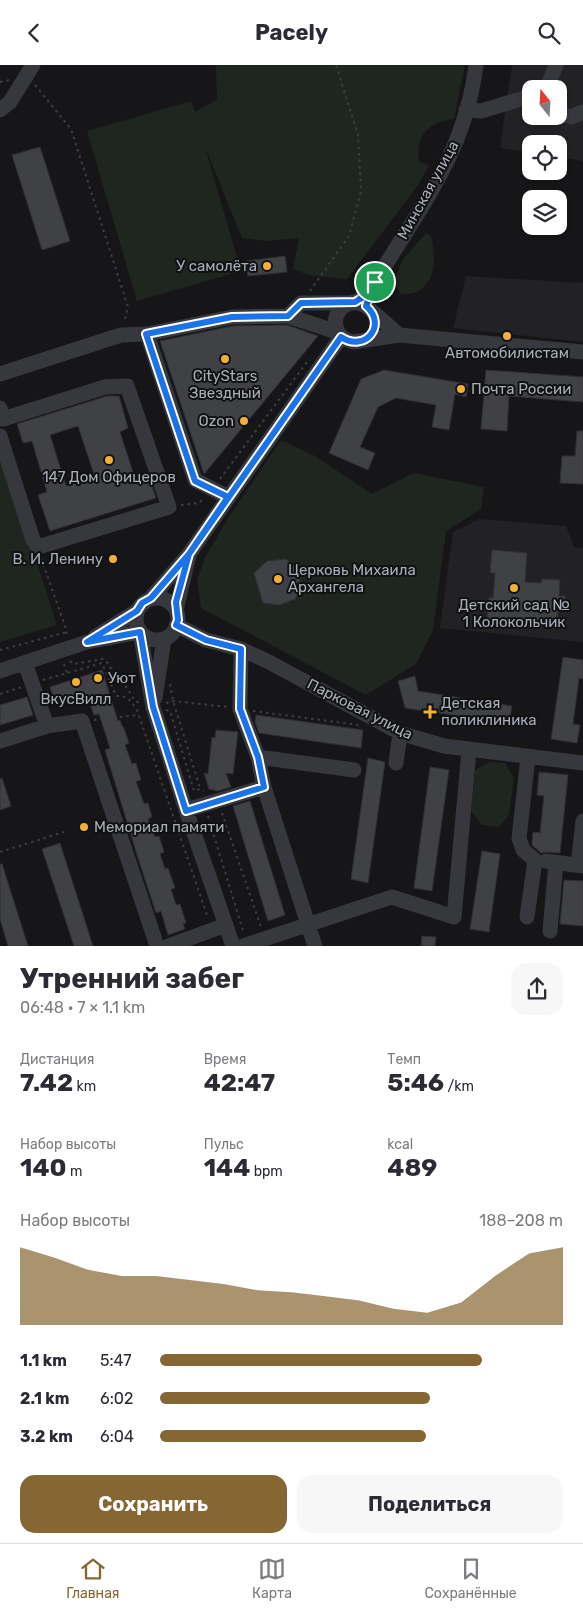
<!DOCTYPE html>
<html lang="ru">
<head>
<meta charset="utf-8">
<style>
  body { margin:0; font-family:Rubik,sans-serif; background:#f7f7f7; color:#2b2b33; height:100vh; display:flex; flex-direction:column; font-size:19px; white-space:nowrap }
  * { box-sizing:border-box; margin:0 }
  p { font-size:16px; color:#7c7c81 }
  .icon { flex:none; width:28px; height:28px; fill:none; stroke:currentColor; stroke-width:2; stroke-linecap:round; stroke-linejoin:round }
  .map { position:relative; height:881px; overflow:hidden }
  .drawer { display:flex; flex-direction:column; background:#fff; flex:1 }
  .drawer>* { flex:none }
  .needle { width:32px; rotate:342deg }
  .buttons { position:absolute; left:522px; top:15px; display:grid; gap:10px }
  .buttons a { display:grid; place-items:center; width:45px; height:45px; border-radius:10px; background:#fff; box-shadow:0 1px 4px #0004; font-size:25px }
  .pin { position:absolute; display:grid; place-items:center; width:42px; height:42px; color:#fff; margin:-21px; border:2px solid #fff; border-radius:50%; box-shadow:0 1px 5px #0007 }
  .round { display:grid; place-items:center; flex:none; width:52px; height:52px; border-radius:15px; background:#f7f7f7 }
  .overview { display:flex; align-items:center; justify-content:space-between; height:85px; padding:0 20px }
  h1 { font-size:28px; font-weight:700; line-height:38px }
  .metrics { display:grid; grid-template-columns:repeat(3,1fr); gap:8px; height:85px; padding:5px 20px }
  .metrics div { display:grid; align-content:center }
  .metrics b { font-size:25px; font-weight:700 }
  .metrics small { font-size:14px; font-weight:400 }
  .metrics p { font-size:14px }
  .chart { height:140px; padding:10px 20px }
  .chart p { display:flex; justify-content:space-between }
  .chart svg { width:100%; height:90px; margin-top:5px; fill:#856733; opacity:.7 }
  .cta { display:flex; gap:10px; margin-top:auto; padding:10px 20px }
  .cta a { flex:1; height:58px; border-radius:15px; background:#856733; color:#fff; font-size:20px; font-weight:700; line-height:58px; text-align:center }
  .cta a+a { background:#f7f7f7; color:#2b2b33 }
  ul { padding:0 20px; list-style:none; font-size:16px }
  li { display:grid; grid-template-columns:80px 60px 1fr; align-items:center; height:38px }
  li i { height:12px; border-radius:6px; background:#856733 }
  header { display:flex; justify-content:space-between; align-items:center; height:65px; padding:0 20px; background:#fff; font-size:22px; font-weight:700 }
  .tabs { display:flex; justify-content:space-around; align-items:center; height:70px; border-top:1px solid #e1e1e2; background:#fff; font-size:14px; color:#7c7c81 }
  .tabs a { display:grid; justify-items:center; gap:2px }
  .tabs .on { color:#856733 }
  .map>svg:first-child { display:block }
</style>
</head>
<body>
<header><svg class="icon" aria-label="back" viewBox="0 0 24 24"><path d="M15 5l-7 7 7 7"/></svg>Pacely<svg class="icon" aria-label="search" viewBox="0 0 24 24"><circle cx="10" cy="10" r="6"/><path d="M15 15l6 6"/></svg></header>
<div class="map">
<svg width="583" height="881" viewBox="0 0 583 881">
  <rect width="100%" height="100%" fill="#161618"/>
  <path fill="#222225" fill-rule="evenodd" d="M512 0H583V96L559 92V79H531V88L500 83ZM531 24H559V51H531Z
    M466 211 583 218V277L453 263Z
    M479 454 566 461 574 482 583 483V577L440 563 453 467Z"/>
  <path fill="#1e261f" d="M216 0H465L454 54C428 57 416 70 419 96L429 101 416 123 347 214 308 210 293 204 299 173 266 176 242 173 205 82 241 206 137 236 87 66 191 36 195 47 217 35Z
    M426 168 431 171C435 189 438 217 416 227 412 229 405 229 401 229L393 218 403 194Z
    M281 375 315 391 372 429 414 408 484 422 481 444 446 466 433 565 416 599 366 630 201 543 197 515 205 492 230 450Z
    M0 382 57 560 0 577Z
    M489 697 505 698 514 713 509 750 499 762 482 760 471 746 475 705Z"/>
  <path fill="#404145" stroke="#303034" fill-rule="evenodd" d="M40 82 70 176 42 185 12 90Z
    M285 191 287 207 248 211 246 196Z
    M287 260 318 271 204 409 160 276 233 261Z
    M384 305 468 319 466 332 455 329 449 365 432 362 436 340 396 333 378 342 360 382 375 388 368 405 329 388 361 314Z
    M486 305 583 312V337L509 331 507 366 481 364Z
    M107 331H119L128 363 120 367 136 417 149 413 156 433 50 466 38 430 47 427 32 376 23 378 17 359ZM78 361 95 412 66 421 50 370Z
    M577 366H583V419L560 418 562 391H575Z
    M492 485 527 488 525 517 541 518 542 514 560 515 559 531H565V542L558 541 557 562 487 554 489 533H493L495 508H490Z
    M286 494 296 504 302 521 295 534 279 540 263 538 254 508 267 496Z
    M563 592 583 595V614L579 613 573 659 580 660 577 678 551 674Z
    M102 605 118 656 120 655 122 661H123L129 678 125 680 132 699 136 698 141 715 136 716 144 739 148 738 152 752 148 754 155 772 159 771 164 787 160 789 165 804 168 803 175 823 171 824 176 840 180 839 186 858 183 859 185 864 168 870 161 846 156 848 138 793 105 685 110 683 99 649 94 650 87 630 56 640 50 622Z
    M415 611 418 626 512 641 509 658 405 643 398 616Z
    M27 632 33 650 0 660V640Z
    M256 650 363 665 361 683 259 668 255 657Z
    M216 665 238 667 233 709 226 708 231 722 218 726 209 724 204 708 208 709 212 672 215 673Z
    M368 693 385 697 368 818 351 814Z
    M430 702 449 705 432 826 414 823Z
    M539 707 568 710 560 788 547 787 541 788 532 780 533 767 540 768 544 731 537 730Z
    M2 713 11 741 0 745V714Z
    M250 736 285 850 268 856 233 741Z
    M60 778 93 881H74L42 784Z
    M482 786 500 789 489 867 470 864Z
    M0 799H2L28 881H8L0 854Z
    M564 815 583 816V861L560 859Z
    M422 871 436 872 435 881H421Z"/>
  <g fill="none" stroke-linecap="round" stroke-linejoin="round">
    <path stroke="#3d3f44" stroke-width="2" stroke-dasharray="2.5 4" stroke-linecap="butt" d="M0 17 10 15
      M35 20 71 64 128 242 124 258
      M310 226 349 171 361 126 358 70 336 0
      M220 414 307 297
      M181 440 199 438 204 433
      M41 493 67 567 65 571
      M0 585 67 567
      M70 596 73 599 103 594 109 599 117 617 125 620 135 636 140 638
      M64 599 67 608
      M43 615 102 598 116 631C129 631 130 635 137 645L208 853
      M170 619 173 636 200 723
      M0 629 22 622
      M166 638 173 636 228 642
      M166 645 170 646 194 726 200 724 204 726
      M253 646 359 660
      M94 655 138 650
      M222 748 261 862
      M208 751 244 869
      M0 787 64 767"/>
    <path stroke="#37383d" stroke-width="15" d="M543 24 549 18 556 0
      M0 45 10 37 33 0
      M466 45 481 46 531 31
      M559 48 571 52 583 47
      M355 237 363 232 375 217C402 172 438 122 457 74 466 51 473 25 476 0
      M288 251 301 238H359L366 241 399 270
      M147 269 195 415 228 432
      M341 272C330 257 336 242 353 237
      M0 309 121 270 147 269 232 252 288 251 331 265 347 275 353 277 399 270 583 287
      M0 343 3 354 105 322 127 321 169 442 38 482 33 475 0 371
      M136 554a21 21 0 1 1 42 0a21 21 0 1 1-42 0Z
      M151 533 189 489 341 272
      M176 545 189 490
      M176 560 206 575 241 584 269 597 400 668 444 681 583 698
      M140 567 153 642 186 745 233 881
      M95 572 137 546
      M241 584 240 644 258 692 264 722 315 881
      M25 598 47 661
      M0 606 87 577 140 567
      M155 633 164 574
      M0 676 47 661 82 656 157 881
      M258 692 354 705
      M396 698 400 668
      M186 745 264 722
      M546 796 583 801
      M578 800 583 756
      M527 852 535 795 523 785 519 773 528 692
      M550 866 556 798
      M168 881 226 860
      M243 881 392 832 454 852 469 685"/>
  </g>
  <g fill="none" stroke-linecap="round" stroke-linejoin="round">
    <defs>
      <path id="route" d="M375 217 363 232 355 237 301 238 288 251 232 252 146 269 195 416 228 432 189 489 151 533 142 538 137 546 87 577 140 567 153 642 186 746 264 722 258 692 240 644 241 584 206 575 176 560 178 555 176 537 189 489 341 272C365 288 388 260 366 241L375 217"/>
    </defs>
    <use href="#route" stroke="#fff" stroke-width="10"/>
    <use href="#route" stroke="#1a73e8" stroke-width="6"/>
  </g>
  <g fill="#f2b134" stroke="#111113" stroke-width="2">
    <circle cx="267" cy="201" r="5"/>
    <circle cx="507" cy="271" r="5"/>
    <circle cx="225" cy="294" r="5"/>
    <circle cx="461" cy="324" r="5"/>
    <circle cx="244" cy="356" r="5"/>
    <circle cx="109" cy="395" r="5"/>
    <circle cx="113" cy="494" r="5"/>
    <circle cx="278" cy="514" r="5"/>
    <circle cx="514" cy="523" r="5"/>
    <circle cx="98" cy="613" r="5"/>
    <circle cx="76" cy="617" r="5"/>
    <path d="M427.5 639.5h5v5h5v5h-5v5h-5v-5h-5v-5h5z"/>
    <circle cx="84" cy="762" r="5"/>
  </g>
  <g text-anchor="middle" stroke-width="4" stroke-linejoin="round" paint-order="stroke">
    <g font-size="15" fill="#a8adb8" stroke="#111113">
      <text transform="translate(428 125) rotate(-61)" y="5">Минская улица</text>
      <text transform="translate(360 644) rotate(27)" y="5">Парковая улица</text>
    </g>
    <g font-size="15" fill="#a8adb8" stroke="#111113">
      <text x="257" y="206" text-anchor="end">У самолёта</text>
      <text x="507" y="293">Автомобилистам</text>
      <text x="225" y="316">CityStars<tspan x="225" dy="17">Звездный</tspan></text>
      <text x="471" y="329" text-anchor="start">Почта России</text>
      <text x="234" y="361" text-anchor="end">Ozon</text>
      <text x="109" y="417">147 Дом Офицеров</text>
      <text x="103" y="499" text-anchor="end">В. И. Ленину</text>
      <text x="288" y="510" text-anchor="start">Церковь Михаила<tspan x="288" dy="17">Архангела</tspan></text>
      <text x="514" y="545">Детский сад №<tspan x="514" dy="17">1 Колокольчик</tspan></text>
      <text x="108" y="618" text-anchor="start">Уют</text>
      <text x="76" y="639">ВкусВилл</text>
      <text x="441" y="643" text-anchor="start">Детская<tspan x="441" dy="17">поликлиника</tspan></text>
      <text x="94" y="767" text-anchor="start">Мемориал памяти</text>
    </g>
  </g>
</svg>
<div class="buttons">
<a><svg class="needle" viewBox="-14 -14 28 28"><path d="M0-13l5 13h-10z" fill="#e53935"/><path d="M0 13l5-13h-10z" fill="#7c7c81"/></svg></a>
<a><svg class="icon" aria-label="locate" viewBox="0 0 24 24"><circle cx="12" cy="12" r="6"/><path d="M12 2v4M12 18v4M2 12h4M18 12h4"/></svg></a>
<a><svg class="icon" aria-label="layers" viewBox="0 0 24 24"><path d="M12 4l9 5-9 5-9-5zM3 14l9 5 9-5"/></svg></a>
</div>
<div class="pin" style="left:375px;top:217px;background:#1e9e55"><svg class="icon" aria-label="arrive" viewBox="0 0 24 24"><path d="M6 21V4h12l-3 4 3 4H6"/></svg></div>
</div>
<section class="drawer">
<div class="overview"><div><h1>Утренний забег</h1><p>06:48 · 7 × 1.1 km</p></div><a class="round"><svg class="icon" aria-label="share" viewBox="0 0 24 24"><path d="M12 15V3M7 8l5-5 5 5M5 13v7h14v-7"/></svg></a></div>
<div class="metrics">
<div><p>Дистанция</p><b>7.42<small> km</small></b></div>
<div><p>Время</p><b>42:47</b></div>
<div><p>Темп</p><b>5:46<small> /km</small></b></div>
</div>
<div class="metrics">
<div><p>Набор высоты</p><b>140<small> m</small></b></div>
<div><p>Пульс</p><b>144<small> bpm</small></b></div>
<div><p>kcal</p><b>489</b></div>
</div>
<div class="chart"><p><span>Набор высоты</span>188–208 m</p>
<svg viewBox="0 0 160 44" preserveAspectRatio="none"><path d="M0 44V6L10 11L20 17L30 20L40 20L50 22L60 24L70 27L80 28L90 30L100 32L110 36L120 38L130 33L140 20L150 9L160 6V44z"/></svg>
</div>
<ul>
<li><b>1.1 km</b>5:47<i style="width:80%"></i></li>
<li><b>2.1 km</b>6:02<i style="width:67%"></i></li>
<li><b>3.2 km</b>6:04<i style="width:66%"></i></li>
</ul>
<div class="cta"><a>Сохранить</a><a>Поделиться</a></div>
</section>
<nav class="tabs">
<a class="on"><svg class="icon" aria-label="home" viewBox="0 0 24 24"><path d="M3 11l9-7 9 7M6 9v11h12V9"/></svg>Главная</a>
<a><svg class="icon" aria-label="map" viewBox="0 0 24 24"><path d="M3 6l6-2 6 2 6-2v14l-6 2-6-2-6 2zM9 4v14M15 6v14"/></svg>Карта</a>
<a><svg class="icon" aria-label="saved" viewBox="0 0 24 24"><path d="M7 4h10v16l-5-4-5 4z"/></svg>Сохранённые</a>
</nav>
</body>
</html>
